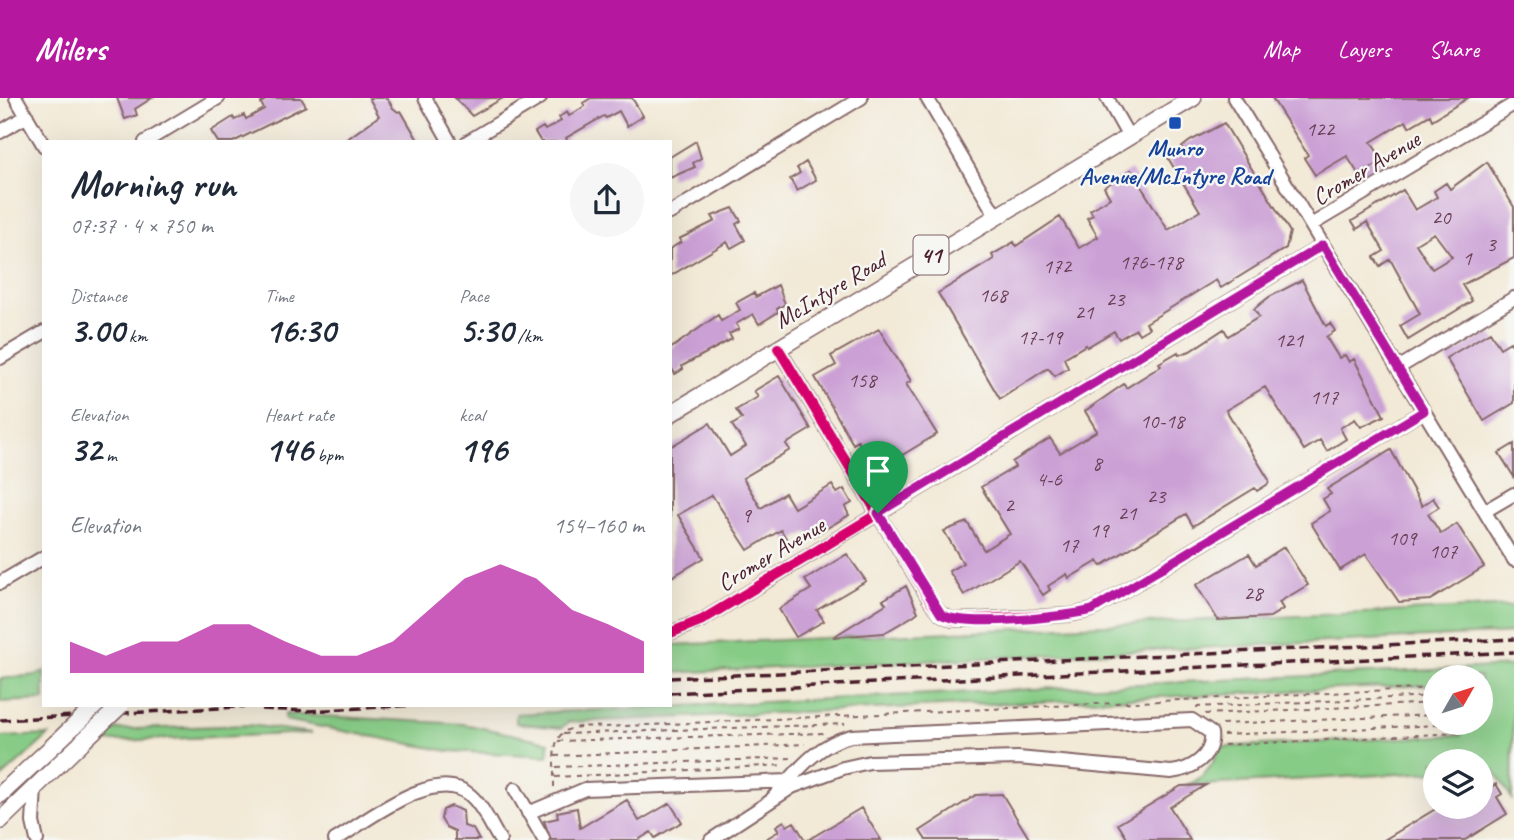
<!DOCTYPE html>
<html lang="en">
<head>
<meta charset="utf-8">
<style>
  body { margin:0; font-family:Caveat,sans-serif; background:#f6f6f7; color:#1f2937; height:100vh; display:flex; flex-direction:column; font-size:26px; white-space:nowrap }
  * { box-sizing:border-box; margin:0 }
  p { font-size:23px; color:#747a83 }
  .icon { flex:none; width:38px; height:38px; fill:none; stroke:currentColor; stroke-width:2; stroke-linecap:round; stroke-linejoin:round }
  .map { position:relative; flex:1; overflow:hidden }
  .sheet { position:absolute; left:42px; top:42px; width:630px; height:567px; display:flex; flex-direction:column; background:#fff; border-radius:0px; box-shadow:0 7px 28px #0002 }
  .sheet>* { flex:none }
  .needle { width:46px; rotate:51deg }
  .fabs { position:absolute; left:1423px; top:567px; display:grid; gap:14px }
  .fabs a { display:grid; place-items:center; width:70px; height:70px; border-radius:50%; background:#fff; box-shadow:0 7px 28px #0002; font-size:35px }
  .pin { position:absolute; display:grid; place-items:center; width:60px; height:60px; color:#fff; margin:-72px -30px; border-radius:50% 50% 50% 0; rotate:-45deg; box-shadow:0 0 7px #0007 }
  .pin .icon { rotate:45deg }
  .round { display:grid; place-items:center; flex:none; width:74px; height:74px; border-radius:37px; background:#f6f6f7 }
  .summary { display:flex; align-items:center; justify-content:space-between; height:119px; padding:0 28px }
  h1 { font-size:38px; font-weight:800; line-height:52px }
  .metrics { display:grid; grid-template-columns:repeat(3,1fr); gap:10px; height:119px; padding:7px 28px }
  .metrics div { display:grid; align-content:center }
  .metrics b { font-size:35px; font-weight:800 }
  .metrics small { font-size:19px; font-weight:400 }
  .metrics p { font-size:19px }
  .chart { height:196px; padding:14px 28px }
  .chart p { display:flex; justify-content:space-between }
  .chart svg { width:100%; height:126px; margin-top:7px; fill:#b5179e; opacity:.7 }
  header { display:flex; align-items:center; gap:42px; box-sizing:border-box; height:98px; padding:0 35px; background:#b5179e; color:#fff }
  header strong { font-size:33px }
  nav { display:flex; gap:38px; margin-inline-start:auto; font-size:24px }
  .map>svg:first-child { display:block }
</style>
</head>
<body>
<header>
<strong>Milers</strong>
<nav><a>Map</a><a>Layers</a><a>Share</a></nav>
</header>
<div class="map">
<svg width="1514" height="742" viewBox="0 0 1514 742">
  <rect width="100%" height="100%" fill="#f6f6f2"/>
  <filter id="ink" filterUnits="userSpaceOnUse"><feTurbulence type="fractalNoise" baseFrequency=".0143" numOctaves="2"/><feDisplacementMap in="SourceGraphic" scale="14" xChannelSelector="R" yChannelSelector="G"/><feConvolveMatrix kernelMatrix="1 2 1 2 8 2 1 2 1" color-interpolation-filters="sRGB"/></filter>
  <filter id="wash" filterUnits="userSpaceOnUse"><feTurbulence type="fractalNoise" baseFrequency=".00686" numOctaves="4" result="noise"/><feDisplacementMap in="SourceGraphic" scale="28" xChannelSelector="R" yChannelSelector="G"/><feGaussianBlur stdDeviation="1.57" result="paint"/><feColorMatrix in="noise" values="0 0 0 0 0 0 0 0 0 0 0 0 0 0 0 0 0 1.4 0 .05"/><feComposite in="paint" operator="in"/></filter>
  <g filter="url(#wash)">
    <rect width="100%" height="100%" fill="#f2e9d6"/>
    <path fill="#87cc86" stroke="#687658" stroke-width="2" d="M1514 508V535L670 575V547Z
      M1514 568 1512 701 1494 672H1481L1480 663H1435V674L1185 688C1204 681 1214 668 1219 649L1461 637V625H1480V579H1435V587L569 624 561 630 516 625V616Z
      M44 573V602L0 604V581L36 577Z
      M285 616 464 626 549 644 548 658 448 653 285 622Z
      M249 627 312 635 95 644 106 632Z
      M49 637 0 681V639Z"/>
    <g id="blocks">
      <path fill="#cba0d5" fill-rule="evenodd" d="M117 0H152L135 11 137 17 125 21Z
        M269 0H301L306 8 233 44H218L211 33 233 19 235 22 244 17 246 21 264 11 261 5Z
        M369 0H387L393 10 398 14 401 13 419 44H343L379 18Z
        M455 0H503L472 18Z
        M591 0H632L643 18 627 28 619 13 606 20 604 18 566 40 568 44H541L535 34 543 29 545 32 561 23 559 19 567 14 569 18 585 8 583 5Z
        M1272 0H1468L1432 22 1430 17 1409 29 1406 23 1371 44 1383 63 1359 77 1347 58 1315 77 1304 60 1308 57Z
        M1224 25 1290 134 1286 150 1221 190 1216 182 1146 225 1149 230 1139 236 1136 231 1119 241 1114 233 1087 249 1086 247 1064 260 1068 270 1055 278 1048 270 1000 301 938 195 994 161 992 157 1014 144 1016 148 1060 119 1079 150 1098 139 1087 120 1093 117 1090 112 1110 100 1104 89 1131 72 1168 132 1200 113 1168 60 1190 43Z
        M696 43 701 60 693 65 695 69 670 80V59Z
        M806 64 816 82 797 93 790 81 800 75 797 70Z
        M1487 64 1514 109V160L1462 187 1472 203 1408 242 1400 228 1420 216 1390 161 1380 168 1374 159 1384 153 1367 124 1357 131 1352 123 1403 92 1415 112 1437 99 1434 93 1446 85 1450 91ZM1434 135 1452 159 1432 171 1416 146Z
        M733 110 741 123 736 126 745 142 731 150 727 144 670 178V151L681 144 679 141 715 123 712 118Z
        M1302 182 1326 228 1330 225 1335 233 1326 239 1339 260 1345 257 1349 264 1354 261 1384 318 1361 329 1355 321 1340 330 1346 341 1327 353 1320 342 1304 352 1265 289 1226 312 1269 382 1268 386 1257 393 1255 390 1193 428 1186 416 1101 468 1098 463 1069 480 1067 476 1048 488 1050 492 1043 497 1020 463 964 497 949 473 963 465 944 433 967 424 984 452 1010 436 981 389 1015 369 1012 364 1050 340 1060 355 1097 333 1085 313 1124 286 1126 290 1161 268 1159 265 1178 254 1179 257 1190 253 1224 231 1228 238 1259 219 1254 211 1269 199Z
        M778 187 785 206 777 211 778 214 759 226 753 216 736 226 739 231 729 236 732 241 682 268 683 271 675 276 670 268V251L718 217 721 223 740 212 736 205 754 195 756 199Z
        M879 231 911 283 906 286 937 336 894 362 904 380 884 388 858 343 853 346 815 279 836 267 831 258Z
        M1490 234 1500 250 1510 244 1514 249V305L1484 323 1446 260Z
        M779 278 811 331 786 346 790 352 743 380 761 410 785 395 794 410 832 387 837 395 844 391 852 405 845 409 849 417 812 439 808 434 789 445 781 432 748 452 712 397 678 417 704 460 670 480V349L710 325 730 358 746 348 732 327 742 321 736 312 758 299 754 293Z
        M1514 346V379L1499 355Z
        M1391 352 1422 408 1433 400 1439 409 1428 416 1441 436 1457 426 1484 469 1430 502 1399 504 1366 456 1340 472 1311 425 1330 413 1323 401 1331 396 1327 391Z
        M1284 449 1308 487 1279 504 1283 511 1270 519 1218 522 1196 487 1249 456 1256 467Z
        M847 456 866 483 817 512 824 523 796 539 779 511 811 491 805 482Z
        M906 488 918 514 913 518 884 535 833 539 886 506 883 502Z
        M1480 672 1491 689 1496 686 1502 696 1497 699 1507 716 1465 742H1384L1439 709H1480Z
        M1206 687 1170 709 1190 742H1128L1118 726 1181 688Z
        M1002 696 1030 742H926L920 733 976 697Z
        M627 702 639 723 670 705 682 724 655 740 651 734 638 742H551L544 723 558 720 557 714 577 710 580 730Z
        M451 708 463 713 464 728 473 731 479 742H455V733L446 729 441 721 443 712Z
        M861 710 881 742H808Z
        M784 723 787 728 794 724 805 742H764L779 733 776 728Z"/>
    </g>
  </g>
  <g filter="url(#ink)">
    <use href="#blocks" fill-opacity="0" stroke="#856667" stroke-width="2"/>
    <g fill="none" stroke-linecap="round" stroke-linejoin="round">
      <defs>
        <path id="minor" d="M16 0 44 48
          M425 0 450 44
          M927 0 996 118
          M1107 0 1129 39
          M1234 0 1514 462
          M0 34 27 18
          M145 44 218 0
          M467 44 540 0
          M670 115 861 0
          M1311 127 1514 6
          M778 250 931 504 941 516 953 522 1070 517 1092 512 1424 313
          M0 260 44 234
          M1398 270 1514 200
          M1485 413 1514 396
          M0 485 44 459
          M670 535 702 522 1323 147
          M35 690 33 724 37 742
          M515 691 543 740
          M528 715 585 691 789 683 791 686
          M335 742C367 723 435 667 470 697 483 708 491 728 500 742
          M711 742 792 689 843 670 870 664 1018 660 1171 674C1191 672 1214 658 1211 635L1192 622 851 638C815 647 796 675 772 701"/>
        <path id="major" d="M670 316 1193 0
          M0 697 56 645
          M0 723 82 644"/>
      </defs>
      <use href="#minor" stroke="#856667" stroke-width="16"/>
      <use href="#major" stroke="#856667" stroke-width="19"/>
      <path stroke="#856667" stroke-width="2" stroke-dasharray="5 5" stroke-linecap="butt" d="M1196 609 1435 598
        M1205 616 1435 605
        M1222 626 1435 617
        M563 636 845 626
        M1223 637 1459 626
        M558 643 825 635
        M1224 647 1460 635V625
        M555 658 805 646
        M556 669 791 660
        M555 679 784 667
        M554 689C554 641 550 625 605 629L1435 590"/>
      <use href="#minor" stroke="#fff" stroke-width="12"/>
      <use href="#major" stroke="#fff" stroke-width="16"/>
      <path stroke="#4a1f2b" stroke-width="3.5" stroke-dasharray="10 5" stroke-linecap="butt" d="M670 580 1514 541
        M670 595 1514 554
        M262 611 307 613 416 607
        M0 622 273 607"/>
      <defs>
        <path id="major-bridge" d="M82 644 121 607
          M56 645 96 607"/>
      </defs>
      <use href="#major-bridge" stroke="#856667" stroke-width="19" stroke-linecap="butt"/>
      <use href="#major-bridge" stroke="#fff" stroke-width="16"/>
      <defs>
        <path id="cycleway" d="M778 250 931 504 941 516 953 522 1070 517 1092 512 1424 313
          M670 535 702 522 1323 147"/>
      </defs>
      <use href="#cycleway" stroke="#f6f6f2" stroke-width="15"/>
      <use href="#cycleway" stroke="#d6006c" stroke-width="10"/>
    </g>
  </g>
  <g fill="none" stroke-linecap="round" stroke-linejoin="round" filter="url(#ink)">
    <defs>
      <path id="route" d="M1323 147 1424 313 1092 512C1066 519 963 530 941 516L878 415Z"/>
    </defs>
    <use href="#route" stroke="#fff" stroke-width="14"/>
    <use href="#route" stroke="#b5179e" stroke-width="9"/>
  </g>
  <rect fill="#1a4fb4" stroke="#f6f6f2" stroke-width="2.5" x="1168" y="18" width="14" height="14" rx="3.5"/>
  <g text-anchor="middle" stroke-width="5" stroke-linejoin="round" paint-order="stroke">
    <g font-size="21" fill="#6a3f56">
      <text x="1320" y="38">122</text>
      <text x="1441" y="126">20</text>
      <text x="1491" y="153">3</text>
      <text x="1467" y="167">1</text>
      <text x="1151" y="171">176-178</text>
      <text x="1057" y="175">172</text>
      <text x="993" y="204">168</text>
      <text x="1115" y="208">23</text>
      <text x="1084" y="221">21</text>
      <text x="1040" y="246">17-19</text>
      <text x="1289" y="249">121</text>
      <text x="862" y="289">158</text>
      <text x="1324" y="306">117</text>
      <text x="1162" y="330">10-18</text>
      <text x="1097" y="372">8</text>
      <text x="1049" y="388">4-6</text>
      <text x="1156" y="405">23</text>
      <text x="1009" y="414">2</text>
      <text x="1127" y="422">21</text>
      <text x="746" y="424">9</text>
      <text x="1099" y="439">19</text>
      <text x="1402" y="447">109</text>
      <text x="1069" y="454">17</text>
      <text x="1443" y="460">107</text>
      <text x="1253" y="502">28</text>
    </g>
    <rect fill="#f6f6f2" stroke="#7e6067" stroke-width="2" x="913.5" y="137.5" width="35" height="39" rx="5"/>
    <g font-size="23" font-weight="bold" fill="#4a1f2b">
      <text x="931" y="165">41</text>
    </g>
    <g font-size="24" font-weight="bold" fill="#164399" stroke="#f6f6f2">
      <text x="1175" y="58">Munro<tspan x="1175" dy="28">Avenue/McIntyre Road</tspan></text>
    </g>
    <g font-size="24" fill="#4a1f2b" stroke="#f6f6f2">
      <text transform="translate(1366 70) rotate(-31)" y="8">Cromer Avenue</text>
      <text transform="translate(830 192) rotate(-31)" y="8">McIntyre Road</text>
      <text transform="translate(771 456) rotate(-31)" y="8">Cromer Avenue</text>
    </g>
  </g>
</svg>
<div class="fabs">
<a><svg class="needle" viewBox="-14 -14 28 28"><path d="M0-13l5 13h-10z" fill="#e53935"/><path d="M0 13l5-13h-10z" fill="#747a83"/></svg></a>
<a><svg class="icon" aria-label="layers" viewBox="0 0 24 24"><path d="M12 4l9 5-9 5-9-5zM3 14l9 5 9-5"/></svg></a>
</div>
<div class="pin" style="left:878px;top:415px;background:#1e9e55"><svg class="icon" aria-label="arrive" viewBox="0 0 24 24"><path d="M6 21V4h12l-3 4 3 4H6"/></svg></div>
<section class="sheet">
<div class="summary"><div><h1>Morning run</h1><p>07:37 · 4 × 750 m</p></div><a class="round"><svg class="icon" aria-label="share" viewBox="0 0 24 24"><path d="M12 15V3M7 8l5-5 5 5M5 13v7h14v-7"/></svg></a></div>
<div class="metrics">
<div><p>Distance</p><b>3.00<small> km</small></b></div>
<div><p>Time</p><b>16:30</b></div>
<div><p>Pace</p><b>5:30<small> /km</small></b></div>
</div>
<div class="metrics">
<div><p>Elevation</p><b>32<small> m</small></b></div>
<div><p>Heart rate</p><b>146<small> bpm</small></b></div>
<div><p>kcal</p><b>196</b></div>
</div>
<div class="chart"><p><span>Elevation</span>154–160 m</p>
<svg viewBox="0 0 160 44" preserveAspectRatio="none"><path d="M0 44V33L10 38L20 33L30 33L40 27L50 27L60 33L70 38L80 38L90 33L100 22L110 11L120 6L130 11L140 22L150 27L160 33V44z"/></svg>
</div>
</section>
</div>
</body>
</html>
